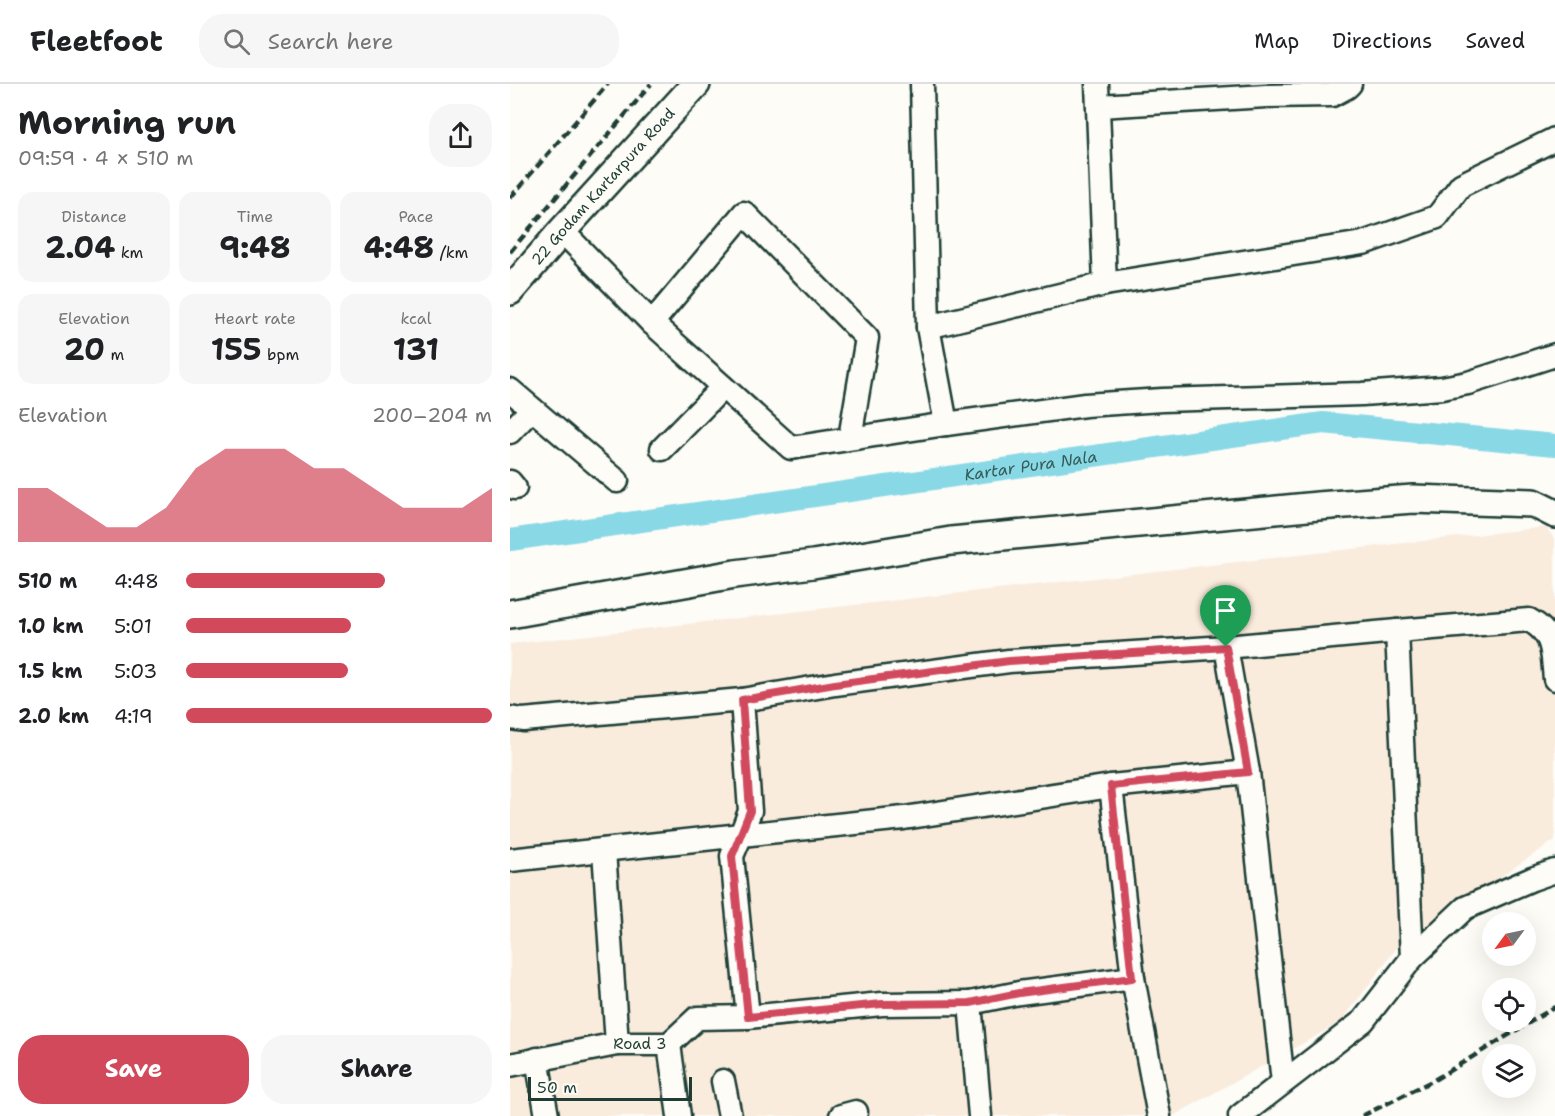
<!DOCTYPE html>
<html lang="en">
<head>
<meta charset="utf-8">
<style>
  body { margin:0; font-family:"Shantell Sans",sans-serif; background:#f6f6f6; color:#202124; height:100vh; display:flex; flex-direction:column; font-size:22px; white-space:nowrap }
  * { box-sizing:border-box; margin:0 }
  p { font-size:20px; color:#757577 }
  .icon { flex:none; width:33px; height:33px; fill:none; stroke:currentColor; stroke-width:2; stroke-linecap:round; stroke-linejoin:round }
  .map { position:relative; flex:1; overflow:hidden }
  .panel { display:flex; flex-direction:column; background:#fff; width:510px }
  .panel>* { flex:none }
  .needle { width:39px; rotate:237deg }
  .controls { position:absolute; left:972px; top:828px; display:grid; gap:12px }
  .controls a { display:grid; place-items:center; width:54px; height:54px; border-radius:50%; background:#fff; box-shadow:0 6px 24px #0002; font-size:30px }
  .scale { position:absolute; left:18px; bottom:15px; width:164px; box-sizing:border-box; padding-left:6px; border:3px solid #1f3d34; border-top:0; font-size:16px; line-height:21px; white-space:nowrap; color:#1f3d34; -webkit-text-stroke:4px #fdfcf7; paint-order:stroke }
  .pin { position:absolute; display:grid; place-items:center; width:51px; height:51px; color:#fff; margin:-62px -26px; border-radius:50% 50% 50% 0; rotate:-45deg; box-shadow:0 0 6px #0007 }
  .pin .icon { rotate:45deg }
  .round { display:grid; place-items:center; flex:none; width:63px; height:63px; border-radius:24px; background:#f6f6f6 }
  .head { display:flex; align-items:center; justify-content:space-between; height:102px; padding:0 18px }
  h1 { font-size:33px; font-weight:700; line-height:45px }
  .metrics { display:grid; grid-template-columns:repeat(3,1fr); gap:9px; height:102px; padding:6px 18px }
  .metrics div { display:grid; align-content:center; border-radius:15px; background:#f6f6f6; text-align:center }
  .metrics b { font-size:30px; font-weight:700 }
  .metrics small { font-size:16px; font-weight:400 }
  .metrics p { font-size:16px }
  .chart { height:168px; padding:12px 18px }
  .chart p { display:flex; justify-content:space-between }
  .chart svg { width:100%; height:108px; margin-top:6px; fill:#d1495b; opacity:.7 }
  .primary-button { display:flex; gap:12px; margin-top:auto; padding:12px 18px }
  .primary-button a { flex:1; height:69px; border-radius:24px; background:#d1495b; color:#fff; font-size:24px; font-weight:700; line-height:69px; text-align:center }
  .primary-button a+a { background:#f6f6f6; color:#202124 }
  ul { padding:0 18px; list-style:none; font-size:20px }
  li { display:grid; grid-template-columns:96px 72px 1fr; align-items:center; height:45px }
  li i { height:15px; border-radius:8px; background:#d1495b }
  header { display:flex; align-items:center; gap:36px; box-sizing:border-box; height:84px; padding:0 30px; background:#fff; border-bottom:2px solid #e0e0e0 }
  header strong { font-size:28px }
  nav { display:flex; gap:33px; margin-inline-start:auto; font-size:21px }
  .search { width:420px; height:54px; background:#f6f6f6; display:flex; align-items:center; gap:15px; box-sizing:border-box; padding:0 21px; border-radius:24px; color:#757577; font-size:22px }
  main { display:flex; flex:1; min-height:0 }
  .map>svg:first-child { display:block }
</style>
</head>
<body>
<header>
<strong>Fleetfoot</strong>
<div class="search"><svg class="icon" aria-label="search" viewBox="0 0 24 24"><circle cx="10" cy="10" r="6"/><path d="M15 15l6 6"/></svg>Search here</div>
<nav><a>Map</a><a>Directions</a><a>Saved</a></nav>
</header>
<main>
<section class="panel">
<div class="head"><div><h1>Morning run</h1><p>09:59 · 4 × 510 m</p></div><a class="round"><svg class="icon" aria-label="share" viewBox="0 0 24 24"><path d="M12 15V3M7 8l5-5 5 5M5 13v7h14v-7"/></svg></a></div>
<div class="metrics">
<div><p>Distance</p><b>2.04<small> km</small></b></div>
<div><p>Time</p><b>9:48</b></div>
<div><p>Pace</p><b>4:48<small> /km</small></b></div>
</div>
<div class="metrics">
<div><p>Elevation</p><b>20<small> m</small></b></div>
<div><p>Heart rate</p><b>155<small> bpm</small></b></div>
<div><p>kcal</p><b>131</b></div>
</div>
<div class="chart"><p><span>Elevation</span>200–204 m</p>
<svg viewBox="0 0 160 44" preserveAspectRatio="none"><path d="M0 44V22L10 22L20 30L30 38L40 38L50 30L60 14L70 6L80 6L90 6L100 14L110 14L120 22L130 30L140 30L150 30L160 22V44z"/></svg>
</div>
<ul>
<li><b>510 m</b>4:48<i style="width:65%"></i></li>
<li><b>1.0 km</b>5:01<i style="width:54%"></i></li>
<li><b>1.5 km</b>5:03<i style="width:53%"></i></li>
<li><b>2.0 km</b>4:19<i style="width:100%"></i></li>
</ul>
<div class="primary-button"><a>Save</a><a>Share</a></div>
</section>
<div class="map">
<svg width="1045" height="1032" viewBox="0 0 1045 1032">
  <rect width="100%" height="100%" fill="#fdfcf7"/>
  <filter id="ink" filterUnits="userSpaceOnUse"><feTurbulence type="fractalNoise" baseFrequency=".0167" numOctaves="2"/><feDisplacementMap in="SourceGraphic" scale="12" xChannelSelector="R" yChannelSelector="G"/><feConvolveMatrix kernelMatrix="1 2 1 2 8 2 1 2 1" color-interpolation-filters="sRGB"/></filter>
  <g filter="url(#ink)">
    <path fill="#faecdd" d="M1036 443 1045 456V756L888 862 831 938 663 1032H0V560Z"/>
    <g fill="none" stroke-linecap="round" stroke-linejoin="round">
      <path stroke="#89d8e6" stroke-width="22" id="s1" d="M0 456 813 339 1045 361"/>
      <defs>
        <g id="minor">
          <path d="M412 0 418 243 595 200 853 159 927 133 951 101 1045 55"/>
          <path d="M587 0 595 200"/>
          <path d="M589 22 756 12 822 11 837 3 840 0"/>
          <path d="M52 147 142 239 281 364 436 340 418 243"/>
          <path d="M142 239 234 129 357 254 340 354"/>
          <path d="M0 306 107 397"/>
          <path d="M436 340 575 321 652 316 852 310 932 304 958 299 1045 271"/>
          <path d="M0 348 22 325"/>
          <path d="M152 365 213 303"/>
          <path d="M0 398 5 404"/>
          <path d="M887 547 1019 536C1045 550 1042 569 1045 595"/>
          <path d="M716 563 738 688 773 998"/>
          <path d="M232 616 325 600 499 577 716 563 887 547 902 874"/>
          <path d="M0 634 13 636 232 616 240 727 231 751 394 734 601 702 623 894"/>
          <path d="M601 702 738 688"/>
          <path d="M94 766 107 960"/>
          <path d="M0 776 231 751 222 772 238 933"/>
          <path d="M460 919 509 909 623 894 649 1032"/>
          <path d="M159 960 169 1032"/>
          <path d="M27 975 37 1032"/>
          <path id="s2" d="M0 981 107 960H159L187 934 238 933 372 920 460 919 470 1032"/>
          <path d="M213 997 220 1032"/>
          <path d="M331 1032 346 1028"/>
          <path d="M730 1032 853 937 902 874 955 824 1022 795 1045 787"/>
        </g>
        <g id="tertiary">
          <path id="s3" d="M0 207 52 147 186 0"/>
          <path d="M0 530 225 490 303 480 441 457 808 422 903 415 1023 419 1045 430"/>
        </g>
      </defs>
      <use href="#minor" stroke="#1f3d34" stroke-width="27"/>
      <use href="#tertiary" stroke="#1f3d34" stroke-width="32"/>
      <use href="#minor" stroke="#fdfcf7" stroke-width="22"/>
      <use href="#tertiary" stroke="#fdfcf7" stroke-width="27"/>
      <path stroke="#1f3d34" stroke-width="4.5" stroke-dasharray="9 4.5" stroke-linecap="butt" d="M0 114 98 0
        M0 168 141 0
        M852 1032 924 996 1045 923"/>
    </g>
  </g>
  <g fill="none" stroke-linecap="round" stroke-linejoin="round" filter="url(#ink)">
    <defs>
      <path id="route" d="M716 563 738 688 601 702 622 894 509 909 460 919 372 920 238 933 222 772 240 727 232 616 325 600 499 577Z"/>
    </defs>
    <use href="#route" stroke="#fff" stroke-width="12"/>
    <use href="#route" stroke="#d1495b" stroke-width="8"/>
  </g>
  <g text-anchor="middle" stroke-width="5" stroke-linejoin="round" paint-order="stroke">
    <g font-size="15" fill="#1f3d34" stroke="#fdfcf7">
      <text dy="5" stroke="none"><textPath href="#s3" startOffset="140">22 Godam Kartarpura Road</textPath></text>
      <text dy="5" stroke="none"><textPath href="#s2" startOffset="132">Road 3</textPath></text>
    </g>
    <g font-size="16" font-style="italic" fill="#345c58" stroke="#fdfcf7">
      <text dy="6" stroke="none"><textPath href="#s1" startOffset="526">Kartar Pura Nala</textPath></text>
    </g>
  </g>
</svg>
<div class="controls">
<a><svg class="needle" viewBox="-14 -14 28 28"><path d="M0-13l5 13h-10z" fill="#e53935"/><path d="M0 13l5-13h-10z" fill="#757577"/></svg></a>
<a><svg class="icon" aria-label="locate" viewBox="0 0 24 24"><circle cx="12" cy="12" r="6"/><path d="M12 2v4M12 18v4M2 12h4M18 12h4"/></svg></a>
<a><svg class="icon" aria-label="layers" viewBox="0 0 24 24"><path d="M12 4l9 5-9 5-9-5zM3 14l9 5 9-5"/></svg></a>
</div>
<div class="scale">50 m</div>
<div class="pin" style="left:716px;top:563px;background:#1e9e55"><svg class="icon" aria-label="arrive" viewBox="0 0 24 24"><path d="M6 21V4h12l-3 4 3 4H6"/></svg></div>
</div>
</main>
</body>
</html>
